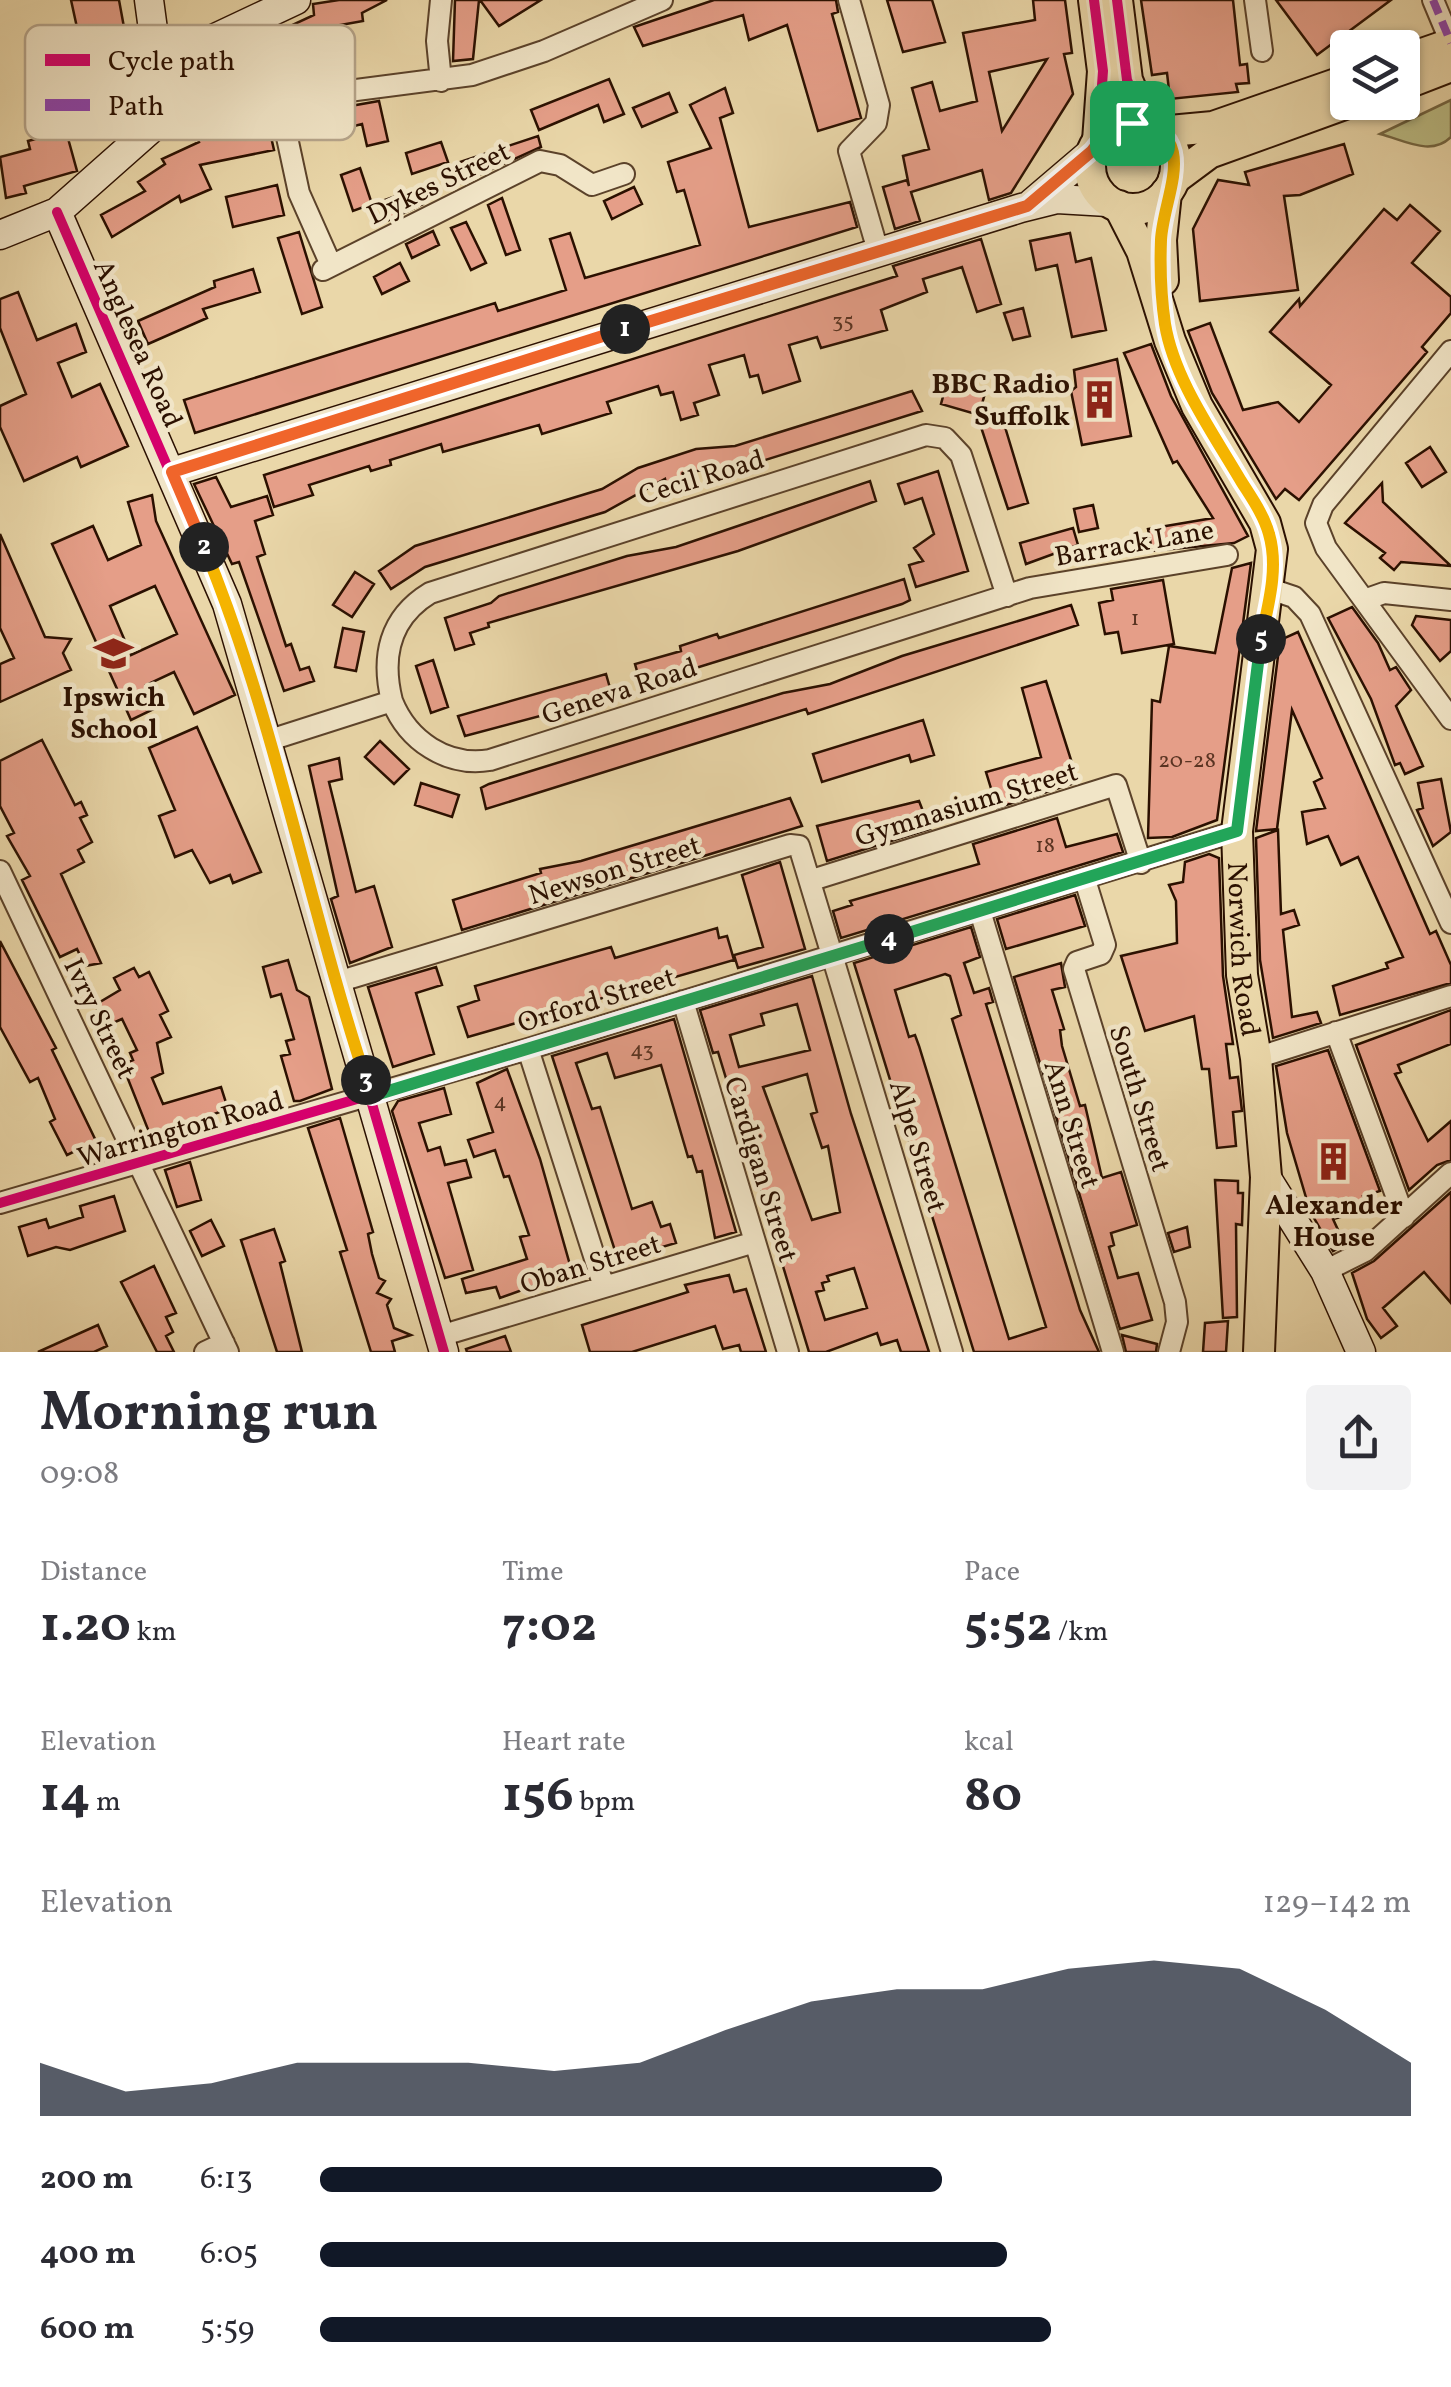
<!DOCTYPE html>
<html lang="en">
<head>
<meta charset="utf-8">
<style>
  body { margin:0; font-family:Vollkorn,serif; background:#f2f2f3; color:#2b2b33; height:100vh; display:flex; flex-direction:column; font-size:38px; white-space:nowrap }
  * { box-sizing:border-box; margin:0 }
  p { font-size:32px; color:#7c7c81 }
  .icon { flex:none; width:55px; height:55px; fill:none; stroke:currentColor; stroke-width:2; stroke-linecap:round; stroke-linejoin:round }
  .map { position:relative; height:1352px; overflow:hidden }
  .side { display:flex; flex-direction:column; background:#fff; flex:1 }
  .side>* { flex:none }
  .controls { position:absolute; left:1330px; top:30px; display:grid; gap:20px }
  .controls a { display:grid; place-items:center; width:90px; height:90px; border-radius:10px; background:#fff; box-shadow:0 2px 8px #0004; font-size:50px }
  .pin { position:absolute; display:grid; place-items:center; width:85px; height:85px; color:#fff; margin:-42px; border-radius:20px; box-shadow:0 5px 15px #0006 }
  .km { position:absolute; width:50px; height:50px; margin:-25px; border-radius:50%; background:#222; color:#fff; font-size:28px; line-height:50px; text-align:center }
  .round { display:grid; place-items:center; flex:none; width:105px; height:105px; border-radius:10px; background:#f2f2f3 }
  .overview { display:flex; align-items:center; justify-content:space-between; height:170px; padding:0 40px }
  h1 { font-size:55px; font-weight:700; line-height:75px }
  .metrics { display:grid; grid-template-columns:repeat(3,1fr); gap:15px; height:170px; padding:10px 40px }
  .metrics div { display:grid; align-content:center }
  .metrics b { font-size:50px; font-weight:700 }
  .metrics small { font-size:28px; font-weight:400 }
  .metrics p { font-size:28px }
  .chart { height:280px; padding:20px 40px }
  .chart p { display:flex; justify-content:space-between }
  .chart svg { width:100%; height:180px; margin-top:10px; fill:#111827; opacity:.7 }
  ul { padding:0 40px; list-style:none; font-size:32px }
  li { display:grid; grid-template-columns:160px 120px 1fr; align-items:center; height:75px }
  li i { height:25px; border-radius:12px; background:#111827 }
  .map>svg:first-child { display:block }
</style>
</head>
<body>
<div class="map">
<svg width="1451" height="1352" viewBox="0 0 1451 1352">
  <rect width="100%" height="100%" fill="#ead7a9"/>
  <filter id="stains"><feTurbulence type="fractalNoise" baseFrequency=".002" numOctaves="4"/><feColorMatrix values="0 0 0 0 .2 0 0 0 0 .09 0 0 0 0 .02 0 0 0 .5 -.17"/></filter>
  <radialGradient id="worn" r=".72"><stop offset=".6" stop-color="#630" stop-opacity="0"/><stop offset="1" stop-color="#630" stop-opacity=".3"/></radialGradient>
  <path fill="#bcbd85" stroke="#746642" stroke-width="2.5" d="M1451 100V137C1431 157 1404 140 1380 134Z"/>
  <path fill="#e59e88" stroke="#2b1000" stroke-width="2.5" fill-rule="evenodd" d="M71 0H119L139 109 91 119 83 80 88 78Z
    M339 0H387L362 13 363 21 307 31 313 44 200 97 189 73 314 15 313 4Z
    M455 0H479L473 59 453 61Z
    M480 0H541L499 26Z
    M714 0H836L838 12 832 14 861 118 818 131 787 25 749 40 743 15 643 46 634 27Z
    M887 0H932L945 42 903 52Z
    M1033 0H1065L1072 53 1064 54 1073 94 1011 193 989 200 982 170 911 192 920 221 895 229 883 187 907 180 909 186 903 156 929 149 912 88 932 82 940 111 977 101 963 33 1035 20ZM1047 59 1002 131 989 72Z
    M1141 0H1233L1240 65 1247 64 1249 83 1236 84 1238 92 1170 99 1167 73 1152 75Z
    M1276 0H1391L1317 55Z
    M609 79 624 114 604 122 598 105 539 130 531 110Z
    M725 88 733 113 720 118 749 227 850 202 857 227 195 433 184 400 495 303 498 311 566 290 550 239 570 233 585 278 700 245 684 190 677 192 668 162 711 148 690 105Z
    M669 93 677 112 642 127 633 108Z
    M379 101 388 141 367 146 362 124 310 137 305 114Z
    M267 119 274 150 200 165 211 189 181 202 179 196 112 237 101 215 145 191 138 182 165 164 162 159 199 142 196 134Z
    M66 131 77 171 24 186 26 193 6 198 0 157 30 149 28 141Z
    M538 136 541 147 461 183 454 164Z
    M441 142 448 162 412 174 406 153Z
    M1344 144 1353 174 1300 195 1284 196 1298 290 1200 301 1193 229 1218 180 1249 185 1245 172Z
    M360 168 372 204 353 211 341 175Z
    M277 185 284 215 233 227 226 197Z
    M634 187 642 204 612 219 604 201Z
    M418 188 423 204 389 220 382 201Z
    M502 198 520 250 506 255 488 205Z
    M1410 205 1440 231 1412 263 1451 297V313L1422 347 1427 352 1299 500 1285 489 1276 499 1212 393 1188 331 1210 323 1243 410 1278 402 1299 422 1331 385 1270 332 1299 299 1300 306 1384 209 1397 220Z
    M466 222 486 263 471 270 451 228Z
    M433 231 439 245 412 258 406 244Z
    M299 232 322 307 302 314 278 238Z
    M1070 233 1076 262 1091 258 1106 330 1072 337 1057 265 1036 270 1030 241Z
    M981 239 1001 304 977 312 962 267 923 279 927 292 881 310 887 330 821 348 817 337 789 345 800 381 763 393 758 375 750 377 744 355 709 365 719 395 694 403 698 415 681 420 673 392 661 395 658 386 607 402 611 413 542 434 539 425 443 452 441 444 390 460 391 465 371 471 369 466 309 485 313 495 274 507 264 475 897 276 893 266Z
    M400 263 409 281 382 294 374 277Z
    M253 269 260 292 203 309 207 318 148 344 138 321 215 287 214 281Z
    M18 292 37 340 76 324 86 352 58 363 72 397 100 384 128 446 81 467 77 457 24 481 0 427V406L26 394 0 328V299Z
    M1023 308 1030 336 1013 340 1004 313Z
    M1151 344 1171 396 1248 536 1234 543 1152 551 1148 529 1213 518 1177 461 1173 463 1124 353Z
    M1117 359 1131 436 1082 445 1071 391 1076 387 1074 370Z
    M947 382 985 393 979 415 941 404Z
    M912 391 922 411 743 467 685 472 686 476 666 483 665 479 605 512 425 567 391 589 379 571 415 546 602 489 638 468 696 449 735 446Z
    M1002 417 1028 503 1008 509 980 424Z
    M1430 447 1446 472 1422 487 1406 463Z
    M938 471 968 571 916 587 909 565 923 561 914 548 934 534 922 498 905 504 898 484Z
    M216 477 231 507 267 496 273 515 255 521 265 554 257 557 286 646 291 644 300 670 309 667 314 681 284 691 239 562 232 564 194 484Z
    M870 481 876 501 738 551 488 623 489 627 470 633 474 644 455 650 445 618 491 603 499 596 627 556 676 547Z
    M1382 483 1383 502 1451 566 1401 562 1394 570 1380 558 1385 553 1345 523Z
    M152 495 156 521 235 695 194 714 174 672 146 685 156 708 131 720 52 544 93 526 108 560 141 545 128 502ZM155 586 177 634 131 655 110 606Z
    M1093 505 1098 528 1079 532 1074 509Z
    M1073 528 1078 545 1026 564 1020 543Z
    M0 534 45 637 71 639 63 653 71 670 0 702V664L14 658 0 628Z
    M1251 563 1217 820 1172 837 1148 838 1152 700 1160 702 1169 646 1215 653 1232 568Z
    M355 572 374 584 352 617 333 605Z
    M904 579 910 600 902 604 641 685 635 664 681 651 680 646 717 634 719 638Z
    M1163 580 1174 644 1122 653 1118 632 1105 634 1099 603 1113 600 1111 589Z
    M1071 605 1078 625 808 714 806 709 486 809 481 788 489 784 783 693 830 684 902 656Z
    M1352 607 1378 643 1390 670 1396 667 1411 690 1396 706 1423 766 1405 774 1400 763 1395 765 1371 699 1328 618Z
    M1416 616 1451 620V651L1440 661 1412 625Z
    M343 628 364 632 356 671 335 667Z
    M1298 632 1430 934 1436 931 1451 965V983L1340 1015 1333 986 1388 968 1386 963 1403 957 1358 857 1341 865 1328 836 1307 844 1302 812 1325 808 1314 782 1322 778 1292 710 1277 829 1256 831 1280 640Z
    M433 660 448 707 431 713 416 666Z
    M606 674 612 695 604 699 465 736 458 716Z
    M1046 681 1078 782 997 808 986 772 1041 757 1022 688Z
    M923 720 934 755 911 762 909 755 822 782 813 754Z
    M197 727 261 872 233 883 230 875 210 883 192 850 175 857 159 816 175 810 149 748Z
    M42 740 75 805 81 802 87 815 80 818 92 842 78 850 84 862 61 874 101 963 85 966 77 949 60 957 22 880 30 876 7 836 14 833 0 806V761Z
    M380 741 409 769 394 784 365 757Z
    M339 758 342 779 329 782 356 892 374 886 392 947 350 963 331 899 338 896 309 766Z
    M1441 779 1451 832 1433 846 1417 810 1423 808 1418 783Z
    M421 783 459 795 452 817 415 805Z
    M790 798 802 826 462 930 453 900 541 873 540 869 581 861Z
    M919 801 930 829 827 861 817 826Z
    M1057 818 1066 847 1117 834 1123 852 841 938 833 911 852 905 850 901 979 864 973 844Z
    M1278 830 1281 914 1294 910 1299 925 1283 930 1292 1017 1317 1012 1321 1023 1273 1038 1260 960 1256 838Z
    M1209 854 1219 858 1223 976 1233 1044H1226L1230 1078 1238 1077 1242 1111 1233 1112 1236 1146 1217 1148 1209 1069H1202L1194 1016 1145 1031 1121 956 1177 943 1176 901 1169 885 1183 882 1185 862Z
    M780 862 805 949 738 968 734 955 763 947 742 875Z
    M1075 895 1085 926 1006 949 997 919Z
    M971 927 980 957 964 963 974 993 989 988 993 1002 986 1004 1080 1310 1099 1352H974L854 963ZM945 974 950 976 961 1015 952 1019 1046 1327 1009 1339 919 1046 915 1035 909 1037 895 990Z
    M717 928 719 938 727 936 734 960 468 1037 458 1007 479 1000 475 986 611 947 615 958Z
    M0 941 56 1048 52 1050 96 1141 67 1155 50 1122 55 1119 38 1078 30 1082 0 1027Z
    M288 960 297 990 309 997 332 1089 300 1101H294L281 1056 290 1054 286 1041 294 1039 281 994 271 997 263 967Z
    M1061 963 1065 987 1052 990 1064 1029 1060 1030 1062 1046 1080 1106 1085 1105 1102 1178 1121 1172 1137 1225 1111 1233 1114 1245 1109 1247 1118 1278 1138 1273 1152 1320 1120 1329 1014 977Z
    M436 967 442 985 416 993 434 1054 393 1067 368 987Z
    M134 968 139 977 149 972 168 1011 160 1015 171 1037 157 1043 163 1073 152 1078 163 1104 221 1087 228 1109 151 1137 126 1074V1063L133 1060 130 1053 137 1050 122 1019 106 1026 95 1005 120 990 114 978Z
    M812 976 851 1114 929 1352H901L897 1340 881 1345 877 1333 826 1352H809L718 1052 713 1053 700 1010ZM797 1004 810 1050 739 1067 730 1035 764 1025 761 1014ZM807 1074 817 1112 811 1114 822 1148 828 1146 840 1212 812 1220 763 1087ZM854 1268 867 1308 825 1320 816 1292 824 1290 822 1283 829 1281 827 1276Z
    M1451 1010V1044L1398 1065 1401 1072 1395 1074 1428 1141 1451 1121V1160L1437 1165 1409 1190 1356 1045Z
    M674 1019 736 1232 715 1238 702 1171 697 1172 692 1156 688 1157 661 1065 615 1078 607 1053 576 1063 592 1109 600 1107 632 1209 652 1202 661 1227 670 1224 676 1243 618 1260 552 1056Z
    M1328 1050 1380 1191 1363 1196 1367 1210 1333 1219 1345 1245 1333 1251 1310 1211 1287 1133 1276 1066Z
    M507 1069 540 1159 572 1272 500 1298 496 1287 466 1293 462 1279 527 1259 520 1237 529 1235 509 1176 504 1177 495 1150 474 1157 468 1140 493 1132 477 1083Z
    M444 1088 451 1114 419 1123 428 1151 440 1147 445 1165 466 1160 471 1177 448 1183 473 1270 445 1278 392 1111 398 1101Z
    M340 1118 373 1232 368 1234 372 1254 379 1278 385 1281 377 1293 391 1299 387 1305 394 1328 411 1335 392 1341 395 1352H371L340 1252 347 1250 308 1128Z
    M190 1162 201 1200 177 1207 165 1170Z
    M1215 1180 1238 1181V1193H1243L1242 1225 1236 1224 1237 1317 1223 1318Z
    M1451 1192V1303L1424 1272 1383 1308 1397 1326 1381 1338 1367 1319 1352 1273 1374 1261Z
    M114 1196 125 1231 70 1250 56 1247 28 1256 19 1227 46 1219 49 1228 83 1217 80 1206Z
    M211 1220 224 1246 202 1256 190 1231Z
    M1187 1227 1190 1247 1174 1252 1168 1233Z
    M274 1229 285 1261 280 1263 302 1352H277L241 1240Z
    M154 1266 176 1313 166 1317 173 1332 166 1336 174 1352H157L121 1282Z
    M729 1275 734 1292 746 1289 766 1352H741L739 1345 723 1349 715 1326 632 1352H590L582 1325 688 1292 685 1285Z
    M1228 1321 1226 1352H1203L1205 1323Z
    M98 1325 107 1346 94 1352H38Z
    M1122 1335 1157 1344 1156 1352H1126Z
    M505 1336 511 1352H467L466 1349Z"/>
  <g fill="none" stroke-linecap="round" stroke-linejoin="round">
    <defs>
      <path id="street" d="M441 0 437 41 441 81
        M849 0 879 105 876 123 849 151 878 251
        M1255 0 1262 51
        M1433 0 1451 43
        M279 100 299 193 331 265
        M153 127 279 100 472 75 544 51 662 0
        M323 270 540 161 560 165 592 185 624 174
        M1451 351 1323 505 1316 523 1326 548 1451 719
        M1270 589 1294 597 1310 614 1451 923
        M1367 599 1384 593 1451 600
        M392 701C381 657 389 618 430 593L926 435 945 438 961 455 1007 596
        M270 740 392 701C408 741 447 767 490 760L1030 588 1227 555
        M0 871 228 1352
        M812 880 1116 785 1141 863
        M1085 880 1105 945 1101 954 1077 962 1074 969 1175 1302 1177 1322 1169 1352
        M980 911 1113 1352
        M334 983 790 845 799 846 952 1352
        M683 1001 788 1352
        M1336 1032 1404 1217
        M528 1049 604 1287
        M1256 1058 1451 996
        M0 1203 528 1049 1237 831
        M1325 1271 1365 1251 1451 1173
        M440 1336 755 1242
        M205 1352 224 1343"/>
      <path id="secondary" d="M158 65 296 0
        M1032 203 1093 151
        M57 212 227 604 444 1352
        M0 235 57 212 153 127 161 89 149 0
        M172 472 1021 208 1057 199 1108 202
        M1266 1177 1325 1271 1361 1352"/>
      <g id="primary">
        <path d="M1094 0 1103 71 1098 141"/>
        <path d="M1117 0 1127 80 1146 125"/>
        <path d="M1402 61 1451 44"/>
        <path d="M1402 85 1451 66"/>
        <circle cx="1133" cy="166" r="43"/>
        <path d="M1159 132 1213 127 1348 80"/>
        <path d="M1174 179 1209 153 1350 102"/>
        <path id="s1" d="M1119 206 1142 251 1170 341 1197 406 1265 523 1272 549 1237 831 1242 975 1256 1058 1266 1177 1259 1352"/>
        <path d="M1163 280 1161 240 1166 193"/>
      </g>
    </defs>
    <use href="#street" stroke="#5b422a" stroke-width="24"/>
    <use href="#secondary" stroke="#2b1000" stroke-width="31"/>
    <use href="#primary" stroke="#2b1000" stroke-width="34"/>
    <use href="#street" stroke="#f1e5c7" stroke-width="20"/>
    <use href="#secondary" stroke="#f1e5c7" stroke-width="28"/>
    <use href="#primary" stroke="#ead7a9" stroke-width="30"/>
    <path stroke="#8e44ad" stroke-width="8" stroke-dasharray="15 8" stroke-linecap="butt" d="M1433 0 1451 43"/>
    <defs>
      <path id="cycleway" d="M1094 0 1103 71 1098 141
        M1117 0 1127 80 1146 125
        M57 212 227 604 444 1352
        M0 1203 528 1049 1237 831"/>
    </defs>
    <use href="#cycleway" stroke="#f1e5c7" stroke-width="16"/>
    <use href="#cycleway" stroke="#d6006c" stroke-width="10"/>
  </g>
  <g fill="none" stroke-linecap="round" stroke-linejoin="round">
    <defs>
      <path id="split-1" d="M625 329 1027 206 1092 151 1107 132 1132 123"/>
      <path id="split-2" d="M204 547 172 472 625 329"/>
      <path id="split-3" d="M204 547C275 719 308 904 366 1080"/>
      <path id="split-4" d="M366 1080 372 1096 889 939"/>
      <path id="split-5" d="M889 939 1237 831 1261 639"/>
      <path id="split-6" d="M1132 123C1203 132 1163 196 1161 240 1160 266 1161 297 1165 324 1174 379 1213 433 1241 481 1251 497 1264 515 1269 534 1279 568 1268 606 1261 639"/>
    </defs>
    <use href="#split-1" stroke="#fff" stroke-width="20"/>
    <use href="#split-2" stroke="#fff" stroke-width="20"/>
    <use href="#split-3" stroke="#fff" stroke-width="20"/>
    <use href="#split-4" stroke="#fff" stroke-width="20"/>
    <use href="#split-5" stroke="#fff" stroke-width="20"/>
    <use href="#split-6" stroke="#fff" stroke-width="20"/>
    <use href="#split-1" stroke="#f0652b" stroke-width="12"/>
    <use href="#split-2" stroke="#f0652b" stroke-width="12"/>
    <use href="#split-3" stroke="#f5b400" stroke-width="12"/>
    <use href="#split-4" stroke="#22a559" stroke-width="12"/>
    <use href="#split-5" stroke="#22a559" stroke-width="12"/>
    <use href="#split-6" stroke="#f5b400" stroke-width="12"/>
  </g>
  <defs>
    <symbol id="building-bare" viewBox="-9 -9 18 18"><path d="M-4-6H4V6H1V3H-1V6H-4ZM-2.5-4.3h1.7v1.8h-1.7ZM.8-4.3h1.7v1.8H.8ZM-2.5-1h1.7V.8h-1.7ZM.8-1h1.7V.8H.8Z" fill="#8f2418" stroke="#f1e5c7" stroke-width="2.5" paint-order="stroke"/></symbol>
    <symbol id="school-bare" viewBox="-9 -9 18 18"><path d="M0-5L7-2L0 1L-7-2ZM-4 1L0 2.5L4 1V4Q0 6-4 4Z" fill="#8f2418" stroke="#f1e5c7" stroke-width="2.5" paint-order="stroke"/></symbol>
  </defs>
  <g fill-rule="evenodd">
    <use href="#building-bare" x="1072" y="372" width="55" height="55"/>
    <use href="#school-bare" x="86" y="626" width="55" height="55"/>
    <use href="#building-bare" x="1306" y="1134" width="55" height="55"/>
  </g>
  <g text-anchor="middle" stroke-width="9" stroke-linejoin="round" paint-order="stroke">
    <g font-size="22" fill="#5a3422">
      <text x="843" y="327">35</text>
      <text x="1135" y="625">1</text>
      <text x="1187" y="767">20-28</text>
      <text x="1045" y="852">18</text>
      <text x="642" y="1056">43</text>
      <text x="500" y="1108">4</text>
    </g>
    <g font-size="28" fill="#2b1000" stroke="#f1e5c7">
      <text transform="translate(438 182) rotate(-26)" y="10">Dykes Street</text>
      <text transform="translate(139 343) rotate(66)" y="10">Anglesea Road</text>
      <text transform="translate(701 476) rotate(-17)" y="10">Cecil Road</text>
      <text transform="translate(1134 542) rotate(-10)" y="10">Barrack Lane</text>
      <text transform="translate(619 690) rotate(-18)" y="10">Geneva Road</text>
      <text transform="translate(966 803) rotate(-17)" y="10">Gymnasium Street</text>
      <text transform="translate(614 869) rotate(-17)" y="10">Newson Street</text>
      <text dy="10" stroke="none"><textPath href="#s1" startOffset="780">Norwich Road</textPath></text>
      <text transform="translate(596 999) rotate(-17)" y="10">Orford Street</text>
      <text transform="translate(101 1018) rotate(64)" y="10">Ivry Street</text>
      <text transform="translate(1141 1098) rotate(73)" y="10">South Street</text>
      <text transform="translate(1073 1124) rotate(73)" y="10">Ann Street</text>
      <text transform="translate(180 1128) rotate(-16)" y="10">Warrington Road</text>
      <text transform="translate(919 1146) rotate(73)" y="10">Alpe Street</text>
      <text transform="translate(762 1169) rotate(73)" y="10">Cardigan Street</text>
      <text transform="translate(590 1263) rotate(-17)" y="10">Oban Street</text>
    </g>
    <g font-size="28" font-weight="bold" fill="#2b1000" stroke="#f1e5c7">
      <text x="1070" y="393" text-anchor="end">BBC Radio<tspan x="1070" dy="32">Suffolk</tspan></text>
      <text x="114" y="706">Ipswich<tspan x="114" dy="32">School</tspan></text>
      <text x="1334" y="1214">Alexander<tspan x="1334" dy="32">House</tspan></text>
    </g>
  </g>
  <rect x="25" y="25" width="330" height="115" rx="15" fill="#f1e5c7" stroke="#b6a58b" stroke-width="2.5"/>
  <rect x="45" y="54" width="45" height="12" fill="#d6006c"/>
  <rect x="45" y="99" width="45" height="12" fill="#8e44ad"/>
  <g font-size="28" fill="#2b1000">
    <text x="108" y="70">Cycle path</text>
    <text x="108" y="115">Path</text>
  </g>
  <rect width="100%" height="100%" filter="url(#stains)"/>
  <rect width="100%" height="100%" fill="url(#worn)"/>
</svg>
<div class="controls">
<a><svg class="icon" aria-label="layers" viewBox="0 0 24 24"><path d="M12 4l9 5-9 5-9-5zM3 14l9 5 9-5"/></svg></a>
</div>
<div class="pin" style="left:1132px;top:123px;background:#1e9e55"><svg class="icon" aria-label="arrive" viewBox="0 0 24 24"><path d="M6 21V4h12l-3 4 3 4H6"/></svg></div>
<b class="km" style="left:625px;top:329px">1</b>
<b class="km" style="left:204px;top:547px">2</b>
<b class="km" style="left:366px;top:1080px">3</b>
<b class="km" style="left:889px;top:939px">4</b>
<b class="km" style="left:1261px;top:639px">5</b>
</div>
<section class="side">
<div class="overview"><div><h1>Morning run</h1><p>09:08</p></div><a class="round"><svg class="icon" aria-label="share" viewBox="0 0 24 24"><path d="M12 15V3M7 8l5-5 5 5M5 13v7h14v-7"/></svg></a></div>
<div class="metrics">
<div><p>Distance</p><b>1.20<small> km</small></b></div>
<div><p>Time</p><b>7:02</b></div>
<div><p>Pace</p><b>5:52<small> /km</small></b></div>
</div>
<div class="metrics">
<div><p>Elevation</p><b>14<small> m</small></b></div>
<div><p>Heart rate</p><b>156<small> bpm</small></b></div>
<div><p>kcal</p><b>80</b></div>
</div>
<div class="chart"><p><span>Elevation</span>129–142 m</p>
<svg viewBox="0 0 160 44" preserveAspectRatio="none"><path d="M0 44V31L10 38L20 36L30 31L40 31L50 31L60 33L70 31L80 23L90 16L100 13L110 13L120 8L130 6L140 8L150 18L160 31V44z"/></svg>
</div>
<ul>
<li><b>200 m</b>6:13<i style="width:57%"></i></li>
<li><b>400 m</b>6:05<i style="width:63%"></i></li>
<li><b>600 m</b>5:59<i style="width:67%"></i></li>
</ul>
</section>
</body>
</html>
